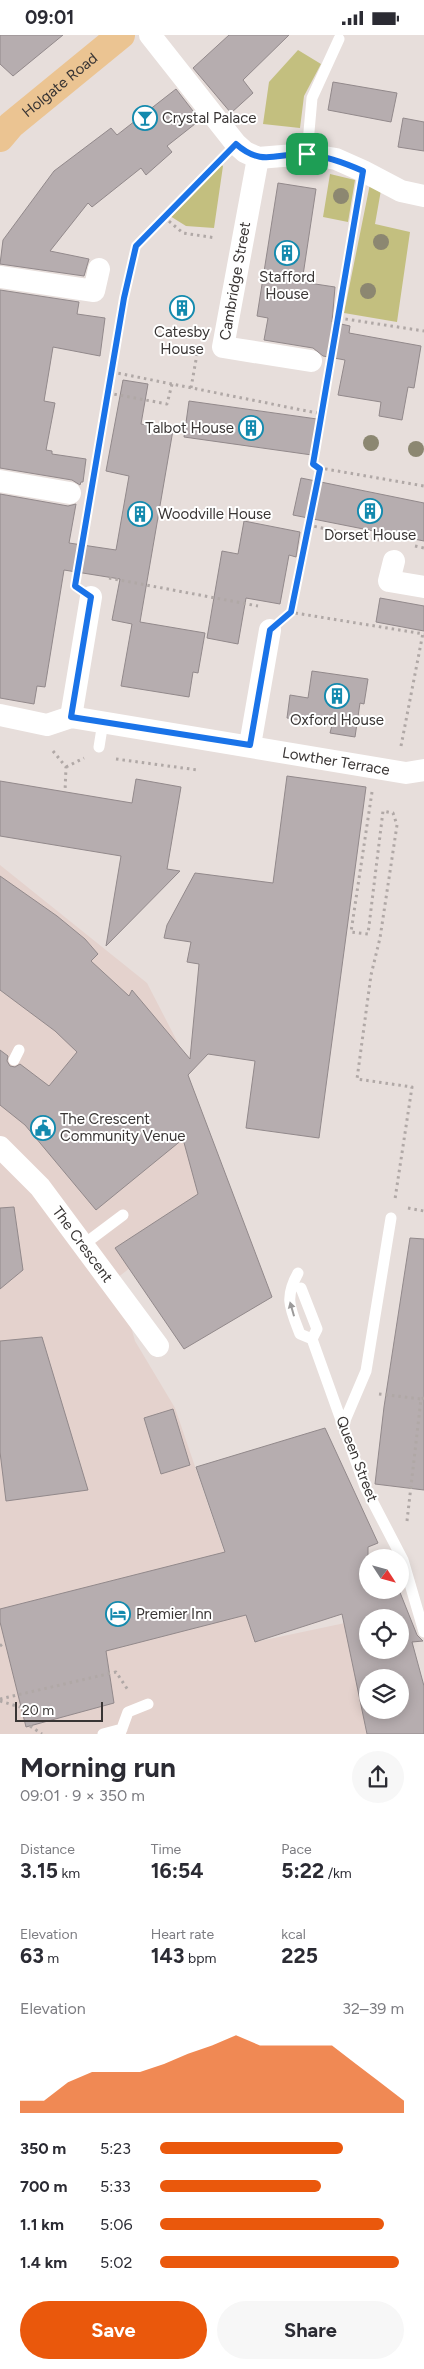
<!DOCTYPE html>
<html lang="en">
<head>
<meta charset="utf-8">
<style>
  body { margin:0; font-family:Figtree,sans-serif; background:#f7f7f7; color:#2b2b33; height:100vh; display:flex; flex-direction:column; font-size:19px; white-space:nowrap }
  * { box-sizing:border-box; margin:0 }
  p { font-size:16px; color:#7c7c81 }
  .icon { flex:none; width:28px; height:28px; fill:none; stroke:currentColor; stroke-width:2; stroke-linecap:round; stroke-linejoin:round }
  .map { position:relative; height:1699px; overflow:hidden }
  .sheet { display:flex; flex-direction:column; background:#fff; flex:1 }
  .sheet>* { flex:none }
  .needle { width:32px; rotate:126deg }
  .controls { position:absolute; left:359px; top:1514px; display:grid; gap:10px }
  .controls a { display:grid; place-items:center; width:50px; height:50px; border-radius:50%; background:#fff; box-shadow:0 2px 12px #0003; font-size:25px }
  .scale { position:absolute; left:15px; bottom:12px; width:88px; box-sizing:border-box; padding-left:5px; border:2px solid #393534; border-top:0; font-size:14px; line-height:18px; white-space:nowrap; color:#393534; -webkit-text-stroke:4px #fff; paint-order:stroke }
  .pin { position:absolute; display:grid; place-items:center; width:42px; height:42px; color:#fff; margin:-21px; border-radius:10px; box-shadow:0 2px 8px #0006 }
  .round { display:grid; place-items:center; flex:none; width:52px; height:52px; border-radius:26px; background:#f7f7f7 }
  .overview { display:flex; align-items:center; justify-content:space-between; height:85px; padding:0 20px }
  h1 { font-size:28px; font-weight:700; line-height:38px }
  .stats { display:grid; grid-template-columns:repeat(3,1fr); gap:8px; height:85px; padding:5px 20px }
  .stats div { display:grid; align-content:center }
  .stats b { font-size:21px; font-weight:700 }
  .stats small { font-size:14px; font-weight:400 }
  .stats p { font-size:14px }
  .chart { height:140px; padding:10px 20px }
  .chart p { display:flex; justify-content:space-between }
  .chart svg { width:100%; height:90px; margin-top:5px; fill:#ea580c; opacity:.7 }
  .primary-button { display:flex; gap:10px; margin-top:auto; padding:10px 20px }
  .primary-button a { flex:1; height:58px; border-radius:30px; background:#ea580c; color:#fff; font-size:20px; font-weight:700; line-height:58px; text-align:center }
  .primary-button a+a { background:#f7f7f7; color:#2b2b33 }
  ul { padding:0 20px; list-style:none; font-size:16px }
  li { display:grid; grid-template-columns:80px 60px 1fr; align-items:center; height:38px }
  li i { height:12px; border-radius:6px; background:#ea580c }
  .status { display:flex; justify-content:space-between; align-items:center; height:35px; padding:0 25px; background:#fff; direction:ltr }
  .status svg { height:14px; fill:currentColor }
  .map>svg:first-child { display:block }
</style>
</head>
<body>
<div class="status"><b>09:01</b><svg viewBox="0 0 49 12"><path d="M0 12V9h3v3zM5 12V6h3v6zM10 12V3h3v9zM15 12V0h3v12zM26 1h20v11H26zM47 4h2v5h-2z"/></svg></div>
<div class="map">
<svg width="424" height="1699" viewBox="0 0 424 1699">
  <rect width="100%" height="100%" fill="#e7dedb"/>
  <path fill="#e4d2cd" d="M0 830 147 948 179 1010 169 1018 231 1155 117 1243 135 1306 175 1373 255 1607 345 1588 367 1699H0Z"/>
  <path fill="#c3bf7f" d="M298 15 321 29 304 61 300 93 263 89 269 47Z
    M220 129 223 131 214 193 186 191 170 181Z
    M330 139 355 145 348 187 323 182Z
    M370 149 381 155 375 189 410 197 397 287 344 278Z"/>
  <path fill="#b6adaf" stroke="#92898b" fill-rule="evenodd" d="M0 0H63L13 41 0 29Z
    M229 0H289L243 45 253 58 231 78 193 33Z
    M333 47 397 58 391 87 328 75Z
    M176 54 200 85 167 111 172 117 146 140 141 133 92 172 88 168 50 216 89 224 84 241 0 229 3 205 54 136 111 93 117 100Z
    M403 83 424 87V116L398 112Z
    M278 148 316 154 302 247 335 252 332 287 350 291 349 298 421 311 414 353 408 352 402 385 379 381 381 367 338 360 345 325 323 321 313 313 264 305 268 283 257 281Z
    M0 255 79 267 77 279 105 283 100 321 53 312 44 366 55 368 46 415 52 416V419L86 424 83 447H81L80 450 72 445 0 433Z
    M123 345 148 349 141 389 173 395 140 587 205 598 198 638 193 637 189 662 121 651 132 589 112 585 120 544 64 535 45 652 37 651 34 669 0 663V459L68 471 76 469 69 508 116 515 129 441 106 436Z
    M189 366 317 384 312 420 184 402Z
    M301 443 424 468V506L293 480Z
    M244 486 300 497 296 522 289 520 280 569 246 563 238 609 207 603 222 516 238 519Z
    M380 563 424 571V596L376 587Z
    M312 636 368 644 364 669 360 668 355 702 330 698 332 690 287 683 290 660 308 663Z
    M287 741 366 752 319 1103 246 1093 255 1026 208 1019 188 1040 272 1262 184 1314 115 1213 198 1159 183 1104 96 1175 25 1090 0 1070V1015L8 1021 7 1026 10 1031 15 1032 20 1029 49 1051 77 1017 55 996 0 955V841L57 881 85 904 98 919 91 926 129 961 132 955 190 1024 199 929 187 927 191 907 164 903 167 890 195 838 273 848Z
    M136 744 181 752 167 834 180 836 106 911 121 821 0 801V746L132 768Z
    M14 1172 23 1235 0 1254V1173Z
    M410 1203 424 1204V1455L375 1449 384 1372Z
    M42 1302 88 1455 6 1466 0 1417V1306Z
    M173 1374 190 1430 161 1439 144 1383Z
    M325 1393 378 1508 368 1512V1555H399L417 1600 423 1606 412 1607 424 1651V1699H367L342 1579 255 1607 246 1580 106 1616 114 1668 26 1692 0 1587V1574L225 1517 196 1432ZM368 1582H400V1615H368ZM368 1642H400V1675H368Z"/>
  <g fill="none" stroke-linecap="round" stroke-linejoin="round">
    <path stroke="#b0a8a6" stroke-width="3" stroke-dasharray="2.5 4" stroke-linecap="butt" d="M164 182 183 198 216 203
      M339 283 424 296
      M334 312 359 163
      M112 337 322 379
      M328 346 313 429 320 433 424 451
      M191 353 197 319
      M108 358 167 369 172 349
      M93 444 124 263 136 211 217 127
      M308 490 379 505
      M415 511 424 513
      M77 540 87 477
      M109 543 258 571
      M289 577 424 599
      M291 577 320 433
      M401 711 423 598
      M53 716 66 732 65 757
      M116 724 198 735
      M66 732 84 723
      M372 757 351 897 368 899 383 776 393 778 397 790 380 903 371 940 357 1044 412 1052 395 1164
      M408 1173 424 1176
      M379 1359 421 1364
      M407 1486 421 1364 424 1363
      M0 1611 5 1607
      M0 1664 116 1637 128 1655
      M0 1666 20 1672
      M30 1691 42 1699"/>
    <path stroke="#fff" stroke-width="11" d="M307 119 312 63 339 4
      M99 712 103 687
      M14 1025 19 1015
      M83 1210 123 1180
      M298 1238C284 1263 290 1273 300 1299L312 1304
      M301 1253 317 1294 312 1304
      M312 1304 365 1452 403 1525 424 1597
      M343 1390 366 1336 391 1183
      M103 1699 122 1694
      M120 1699 128 1677 148 1669"/>
    <g stroke="#fff" stroke-width="22">
      <path d="M150 0 236 109 245 117 258 123 307 119 336 124 363 136 401 156 424 161"/>
      <path d="M258 123 223 312 311 326"/>
      <path d="M0 242 94 256 99 234"/>
      <path d="M0 446 70 458"/>
      <path d="M394 526 389 546 424 552"/>
      <path id="s1" d="M0 680 47 690 71 682 406 738 424 735"/>
      <path d="M71 682 91 562"/>
      <path d="M250 710 270 595"/>
      <path id="s2" d="M0 1112 40 1152 158 1311"/>
    </g>
    <path stroke="#ebc492" stroke-width="28" id="s3" d="M0 103 11 90 121 0"/>
  </g>
  <g fill="#8c8771">
    <circle cx="341" cy="161" r="8"/>
    <circle cx="381" cy="207" r="8"/>
    <circle cx="368" cy="256" r="8"/>
    <circle cx="371" cy="408" r="8"/>
    <circle cx="416" cy="414" r="8"/>
  </g>
  <defs><path id="oneway-solid" d="M-6-.8H1V-3.2L6.5 0L1 3.2V.8H-6Z" transform="scale(1.25)"/></defs>
  <use fill="#9c9a9a" href="#oneway-solid" transform="translate(292 1274) rotate(-106)"/>
  <g fill="none" stroke-linecap="round" stroke-linejoin="round">
    <defs>
      <path id="route" d="M236 109C262 132 276 118 306 119 327 121 345 128 363 136L313 429 320 434 291 577 270 595 250 710 71 682 91 562 75 551 124 263 136 211Z"/>
    </defs>
    <use href="#route" stroke="#fff" stroke-width="10"/>
    <use href="#route" stroke="#1a73e8" stroke-width="6"/>
  </g>
  <defs>
    <symbol id="bar-ring" viewBox="-11 -11 22 22"><circle r="9.5" fill="#fff" stroke="#138aae" stroke-width="1.5"/><path d="M-6-5H6L.8 .8V4.5H3.5V6h-7V4.5H-.8V.8Z" fill="#138aae"/></symbol>
    <symbol id="building-ring" viewBox="-11 -11 22 22"><circle r="9.5" fill="#fff" stroke="#138aae" stroke-width="1.5"/><path d="M-4-6H4V6H1V3H-1V6H-4ZM-2.5-4.3h1.7v1.8h-1.7ZM.8-4.3h1.7v1.8H.8ZM-2.5-1h1.7V.8h-1.7ZM.8-1h1.7V.8H.8Z" fill="#138aae"/></symbol>
    <symbol id="civic-ring" viewBox="-11 -11 22 22"><circle r="9.5" fill="#fff" stroke="#138aae" stroke-width="1.5"/><path d="M-.6-6.5H3V-4.5H.6V-3L4-1V1h2V6H-6V1h2V-1L-.6-3ZM-1.2 2.5V6h2.4V2.5Z" fill="#138aae"/></symbol>
    <symbol id="hotel-ring" viewBox="-11 -11 22 22"><circle r="9.5" fill="#fff" stroke="#138aae" stroke-width="1.5"/><path d="M-6-4.5h1.5V1H6V5H4.5V3h-9V5H-6ZM-4 0a1.8 1.8 0 1 1 3.6 0ZM.5 0V-2.5h3Q6-2.5 6 0Z" fill="#138aae"/></symbol>
  </defs>
  <g fill-rule="evenodd">
    <use href="#bar-ring" x="131" y="69" width="28" height="28"/>
    <use href="#building-ring" x="273" y="204" width="28" height="28"/>
    <use href="#building-ring" x="168" y="259" width="28" height="28"/>
    <use href="#building-ring" x="237" y="379" width="28" height="28"/>
    <use href="#building-ring" x="356" y="462" width="28" height="28"/>
    <use href="#building-ring" x="126" y="465" width="28" height="28"/>
    <use href="#building-ring" x="323" y="647" width="28" height="28"/>
    <use href="#civic-ring" x="29" y="1079" width="28" height="28"/>
    <use href="#hotel-ring" x="104" y="1565" width="28" height="28"/>
  </g>
  <g text-anchor="middle" stroke-width="4" stroke-linejoin="round" paint-order="stroke">
    <g font-size="15" fill="#393534" stroke="#fff">
      <text dy="5" stroke="none"><textPath href="#s3" startOffset="80">Holgate Road</textPath></text>
      <text transform="translate(235 246) rotate(-80)" y="5">Cambridge Street</text>
      <text dy="5" stroke="none"><textPath href="#s1" startOffset="342">Lowther Terrace</textPath></text>
      <text dy="5" stroke="none"><textPath href="#s2" startOffset="128">The Crescent</textPath></text>
      <text transform="translate(357 1424) rotate(69)" y="5">Queen Street</text>
    </g>
    <g font-size="15" fill="#393534" stroke="#fff" text-anchor="start">
      <text x="162" y="88">Crystal Palace</text>
      <text x="287" y="247" text-anchor="middle">Stafford<tspan x="287" dy="17">House</tspan></text>
      <text x="182" y="302" text-anchor="middle">Catesby<tspan x="182" dy="17">House</tspan></text>
      <text x="234" y="398" text-anchor="end">Talbot House</text>
      <text x="158" y="484">Woodville House</text>
      <text x="370" y="505" text-anchor="middle">Dorset House</text>
      <text x="337" y="690" text-anchor="middle">Oxford House</text>
      <text x="60" y="1089">The Crescent<tspan x="60" dy="17">Community Venue</tspan></text>
      <text x="136" y="1584">Premier Inn</text>
    </g>
  </g>
</svg>
<div class="controls">
<a><svg class="needle" viewBox="-14 -14 28 28"><path d="M0-13l5 13h-10z" fill="#e53935"/><path d="M0 13l5-13h-10z" fill="#7c7c81"/></svg></a>
<a><svg class="icon" aria-label="locate" viewBox="0 0 24 24"><circle cx="12" cy="12" r="6"/><path d="M12 2v4M12 18v4M2 12h4M18 12h4"/></svg></a>
<a><svg class="icon" aria-label="layers" viewBox="0 0 24 24"><path d="M12 4l9 5-9 5-9-5zM3 14l9 5 9-5"/></svg></a>
</div>
<div class="scale">20 m</div>
<div class="pin" style="left:307px;top:119px;background:#1e9e55"><svg class="icon" aria-label="arrive" viewBox="0 0 24 24"><path d="M6 21V4h12l-3 4 3 4H6"/></svg></div>
</div>
<section class="sheet">
<div class="overview"><div><h1>Morning run</h1><p>09:01 · 9 × 350 m</p></div><a class="round"><svg class="icon" aria-label="share" viewBox="0 0 24 24"><path d="M12 15V3M7 8l5-5 5 5M5 13v7h14v-7"/></svg></a></div>
<div class="stats">
<div><p>Distance</p><b>3.15<small> km</small></b></div>
<div><p>Time</p><b>16:54</b></div>
<div><p>Pace</p><b>5:22<small> /km</small></b></div>
</div>
<div class="stats">
<div><p>Elevation</p><b>63<small> m</small></b></div>
<div><p>Heart rate</p><b>143<small> bpm</small></b></div>
<div><p>kcal</p><b>225</b></div>
</div>
<div class="chart"><p><span>Elevation</span>32–39 m</p>
<svg viewBox="0 0 160 44" preserveAspectRatio="none"><path d="M0 44V38L10 38L20 29L30 24L40 24L50 24L60 20L70 15L80 11L90 6L100 11L110 11L120 11L130 11L140 20L150 29L160 38V44z"/></svg>
</div>
<ul>
<li><b>350 m</b>5:23<i style="width:75%"></i></li>
<li><b>700 m</b>5:33<i style="width:66%"></i></li>
<li><b>1.1 km</b>5:06<i style="width:92%"></i></li>
<li><b>1.4 km</b>5:02<i style="width:98%"></i></li>
</ul>
<div class="primary-button"><a>Save</a><a>Share</a></div>
</section>
</body>
</html>
